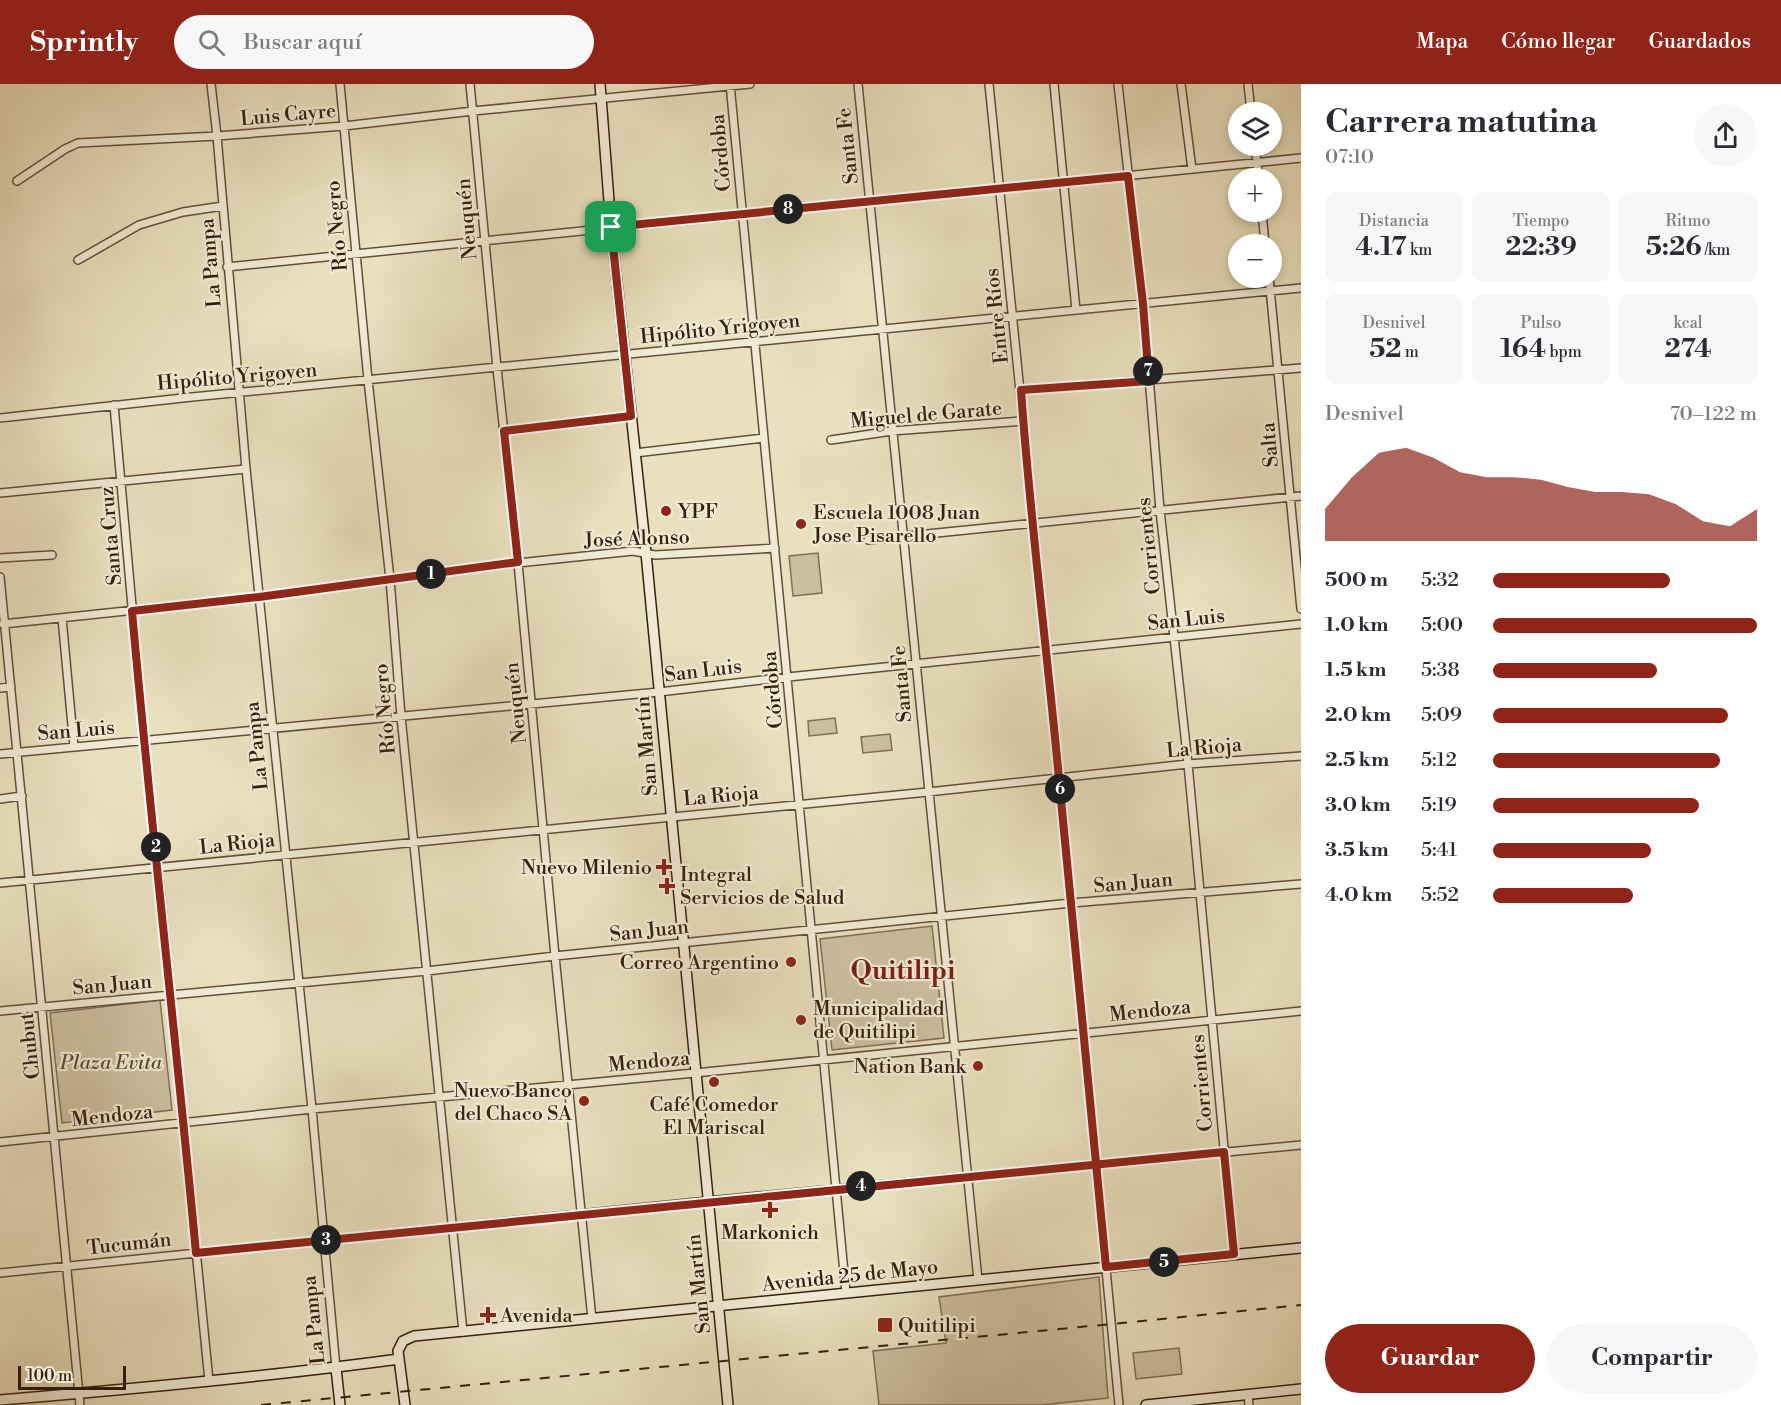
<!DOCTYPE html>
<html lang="es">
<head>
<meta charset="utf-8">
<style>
  body { margin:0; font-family:"Libre Bodoni",serif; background:#f7f7f7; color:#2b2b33; height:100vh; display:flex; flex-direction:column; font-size:22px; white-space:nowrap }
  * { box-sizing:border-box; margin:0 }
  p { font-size:20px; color:#7c7c81 }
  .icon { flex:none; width:33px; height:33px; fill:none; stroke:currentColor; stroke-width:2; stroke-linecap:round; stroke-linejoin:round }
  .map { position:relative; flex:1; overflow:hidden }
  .panel { display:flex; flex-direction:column; background:#fff; width:480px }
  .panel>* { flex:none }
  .tools { position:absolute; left:1228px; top:18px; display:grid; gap:12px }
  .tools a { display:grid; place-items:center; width:54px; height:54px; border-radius:50%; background:#fff; box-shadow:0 3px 9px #0003; font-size:30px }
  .scale { position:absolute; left:18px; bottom:15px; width:108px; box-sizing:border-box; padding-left:6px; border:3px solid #36200c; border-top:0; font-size:16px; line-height:21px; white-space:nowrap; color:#36200c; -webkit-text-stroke:4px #f1ebd5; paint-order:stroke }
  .pin { position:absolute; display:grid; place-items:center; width:51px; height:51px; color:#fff; margin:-26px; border-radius:12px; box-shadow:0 3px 9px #0006 }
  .km { position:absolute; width:30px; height:30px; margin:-15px; border-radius:50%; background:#222; color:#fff; font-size:16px; line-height:30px; text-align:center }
  .round { display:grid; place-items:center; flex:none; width:63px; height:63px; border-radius:32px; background:#f7f7f7 }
  .summary { display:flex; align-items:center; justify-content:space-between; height:102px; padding:0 24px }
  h1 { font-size:33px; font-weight:700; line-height:45px }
  .stats { display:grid; grid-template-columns:repeat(3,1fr); gap:9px; height:102px; padding:6px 24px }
  .stats div { display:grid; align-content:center; border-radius:12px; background:#f7f7f7; text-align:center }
  .stats b { font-size:26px; font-weight:700 }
  .stats small { font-size:16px; font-weight:400 }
  .stats p { font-size:16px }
  .chart { height:168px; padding:12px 24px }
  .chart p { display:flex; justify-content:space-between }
  .chart svg { width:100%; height:108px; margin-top:6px; fill:#8f2418; opacity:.7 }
  .primary-button { display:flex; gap:12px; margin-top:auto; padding:12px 24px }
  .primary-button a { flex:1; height:69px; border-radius:36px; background:#8f2418; color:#fff; font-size:24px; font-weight:700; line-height:69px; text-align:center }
  .primary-button a+a { background:#f7f7f7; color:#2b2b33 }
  ul { padding:0 24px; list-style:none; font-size:20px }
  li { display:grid; grid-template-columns:96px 72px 1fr; align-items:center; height:45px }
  li i { height:15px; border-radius:8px; background:#8f2418 }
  header { display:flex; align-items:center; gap:36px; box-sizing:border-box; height:84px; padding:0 30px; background:#8f2418; color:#fff }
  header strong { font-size:28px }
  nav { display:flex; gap:33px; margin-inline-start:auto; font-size:21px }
  .search { width:420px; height:54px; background:#f7f7f7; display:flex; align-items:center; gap:15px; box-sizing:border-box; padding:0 21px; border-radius:33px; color:#7c7c81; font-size:22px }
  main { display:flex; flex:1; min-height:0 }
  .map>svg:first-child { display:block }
</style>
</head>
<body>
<header>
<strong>Sprintly</strong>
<div class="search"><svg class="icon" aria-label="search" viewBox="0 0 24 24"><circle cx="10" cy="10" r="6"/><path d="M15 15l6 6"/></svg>Buscar aquí</div>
<nav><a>Mapa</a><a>Cómo llegar</a><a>Guardados</a></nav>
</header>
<main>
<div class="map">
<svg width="1301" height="1321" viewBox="0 0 1301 1321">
  <rect width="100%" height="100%" fill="#e9e0be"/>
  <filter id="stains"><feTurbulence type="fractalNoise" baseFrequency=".00333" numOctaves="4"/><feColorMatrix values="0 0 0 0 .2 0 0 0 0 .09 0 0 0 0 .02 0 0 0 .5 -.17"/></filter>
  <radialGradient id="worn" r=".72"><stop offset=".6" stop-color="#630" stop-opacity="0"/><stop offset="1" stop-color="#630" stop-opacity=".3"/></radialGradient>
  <path fill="#cbbfa0" stroke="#807056" stroke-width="1.5" d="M818 469 822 509 793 512 789 472Z
    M835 634 837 649 809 652 808 637Z
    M890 650 892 666 863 669 861 653Z
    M932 842 944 954 832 966 820 855Z
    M160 916 172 1026 62 1039 50 929Z
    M1099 1193 1108 1314 1041 1321H879L873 1267 946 1259 939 1213Z
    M1179 1264 1182 1290 1136 1295 1133 1269Z"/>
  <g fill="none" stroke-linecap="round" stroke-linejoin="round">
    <defs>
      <path id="street" d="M211 0 217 52 246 385 312 1025 336 1284
        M340 0 368 296 390 495 401 632 463 1248
        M470 0 497 284 518 479 555 872 592 1235
        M730 0 846 1209
        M858 0 978 1196
        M989 0 1059 694 1119 1321
        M1054 0 1076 226
        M1118 0 1143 220 1160 426 1188 680 1234 1170
        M1181 0 1192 85
        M1248 0 1251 28
        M1255 62 1259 94
        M17 97 65 65 78 59 217 52 344 42 473 27 750 0
        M1262 128 1265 160
        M78 176 139 141 183 128 223 122
        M227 183 1301 74
        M1269 194 1301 525
        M1021 306 1301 284
        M114 321 144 656 158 783 209 1297
        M0 334 192 313 1301 204
        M504 347 631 332
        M831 356 892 347 1023 337
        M635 369 764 354
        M0 409 246 385
        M868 456 1301 412
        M0 474 52 471
        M0 493 80 1321
        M62 534 74 663
        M3 540 259 513 518 479 633 467 655 471 775 464
        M0 604 11 603
        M0 670 659 608 788 593 1301 540
        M0 715 22 712
        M0 799 928 708 1188 680 1301 672
        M0 927 427 887 555 872 1071 819 1301 800
        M0 1058 312 1025 695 989 1301 927
        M0 1189 707 1117 1301 1061
        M1248 1311 1249 1321"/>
      <path id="secondary" d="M600 0 611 143 646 469 728 1321
        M336 1284 340 1321
        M0 1316C133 1305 266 1293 399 1275
        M405 1321 398 1267 403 1257 414 1252 1301 1164
        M1146 1321 1301 1305"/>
    </defs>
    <use href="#street" stroke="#635038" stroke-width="10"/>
    <use href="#secondary" stroke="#36200c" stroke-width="12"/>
    <use href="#street" stroke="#f1ebd5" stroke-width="7"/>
    <use href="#secondary" stroke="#f1ebd5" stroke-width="9"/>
    <path stroke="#36200c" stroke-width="2" stroke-dasharray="10 10" stroke-linecap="butt" d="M261 1321 1112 1240 1301 1221"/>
  </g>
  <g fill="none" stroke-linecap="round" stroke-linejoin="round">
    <defs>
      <path id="route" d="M611 143 631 332 504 347 518 478 259 513 132 527C151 741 176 955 196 1169 539 1134 882 1101 1224 1068L1234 1170 1106 1183C1090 1020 1075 857 1059 695 1047 565 1030 436 1021 306L1149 297 1143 220 1128 92 611 143"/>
    </defs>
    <use href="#route" stroke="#fff" stroke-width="12"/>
    <use href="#route" stroke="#8f2418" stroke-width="8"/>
  </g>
  <g fill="#8f2418" stroke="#f1ebd5" stroke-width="2">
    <circle cx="666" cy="427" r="6"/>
    <circle cx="801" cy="440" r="6"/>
    <path d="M661 774h6v6h6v6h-6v6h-6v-6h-6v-6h6z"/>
    <path d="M664 793h6v6h6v6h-6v6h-6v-6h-6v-6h6z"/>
    <circle cx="791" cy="878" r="6"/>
    <circle cx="801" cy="936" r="6"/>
    <circle cx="978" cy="982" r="6"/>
    <circle cx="714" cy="998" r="6"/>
    <circle cx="584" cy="1017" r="6"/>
    <path d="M767 1117h6v6h6v6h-6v6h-6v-6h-6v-6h6z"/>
    <path d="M485 1222h6v6h6v6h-6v6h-6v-6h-6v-6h6z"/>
    <rect x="877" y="1233" width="16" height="16" rx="3"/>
  </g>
  <g text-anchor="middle" stroke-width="4.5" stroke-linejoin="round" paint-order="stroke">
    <g font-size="20" fill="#36200c" stroke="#f1ebd5">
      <text transform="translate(288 30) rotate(-5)" y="7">Luis Cayre</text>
      <text transform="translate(847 62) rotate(-96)" y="7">Santa Fe</text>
      <text transform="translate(720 69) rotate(-95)" y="7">Córdoba</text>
      <text transform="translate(466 135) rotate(-95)" y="7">Neuquén</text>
      <text transform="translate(336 142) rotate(-95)" y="7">Río Negro</text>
      <text transform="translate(210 179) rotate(-95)" y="7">La Pampa</text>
      <text transform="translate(996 232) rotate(-96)" y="7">Entre Ríos</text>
      <text transform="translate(720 244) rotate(-6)" y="7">Hipólito Yrigoyen</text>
      <text transform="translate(237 292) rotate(-5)" y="7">Hipólito Yrigoyen</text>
      <text transform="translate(926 330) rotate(-5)" y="7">Miguel de Garate</text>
      <text transform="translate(1269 361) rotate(-95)" y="7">Salta</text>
      <text transform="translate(110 452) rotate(-95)" y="7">Santa Cruz</text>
      <text transform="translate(637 454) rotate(-2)" y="7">José Alonso</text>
      <text transform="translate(1148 462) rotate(-96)" y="7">Corrientes</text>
      <text transform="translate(1186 535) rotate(-6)" y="7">San Luis</text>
      <text transform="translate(703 586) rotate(-7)" y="7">San Luis</text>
      <text transform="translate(901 600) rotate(-95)" y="7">Santa Fe</text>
      <text transform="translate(772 606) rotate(-95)" y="7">Córdoba</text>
      <text transform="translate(515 619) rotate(-96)" y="7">Neuquén</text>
      <text transform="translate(384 625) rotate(-95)" y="7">Río Negro</text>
      <text transform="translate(76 646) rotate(-5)" y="7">San Luis</text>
      <text transform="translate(256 662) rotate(-96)" y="7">La Pampa</text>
      <text transform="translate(646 662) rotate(-95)" y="7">San Martín</text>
      <text transform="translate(1204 663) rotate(-5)" y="7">La Rioja</text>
      <text transform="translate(721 711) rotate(-5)" y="7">La Rioja</text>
      <text transform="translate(237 759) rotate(-6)" y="7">La Rioja</text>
      <text transform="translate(1133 798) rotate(-5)" y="7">San Juan</text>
      <text transform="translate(649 846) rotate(-6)" y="7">San Juan</text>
      <text transform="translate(112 900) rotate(-5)" y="7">San Juan</text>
      <text transform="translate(1150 926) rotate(-6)" y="7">Mendoza</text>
      <text transform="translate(29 962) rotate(-96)" y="7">Chubut</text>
      <text transform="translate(649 977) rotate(-5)" y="7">Mendoza</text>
      <text transform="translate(1201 999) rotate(-95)" y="7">Corrientes</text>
      <text transform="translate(112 1031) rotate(-6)" y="7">Mendoza</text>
      <text transform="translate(129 1159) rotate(-6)" y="7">Tucumán</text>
      <text transform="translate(850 1191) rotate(-6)" y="7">Avenida 25 de Mayo</text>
      <text transform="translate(698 1200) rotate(-96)" y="7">San Martín</text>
      <text transform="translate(313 1236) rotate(-96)" y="7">La Pampa</text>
    </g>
    <g font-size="20" fill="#36200c" stroke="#f1ebd5" text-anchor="start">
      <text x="678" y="434">YPF</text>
      <text x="813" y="435">Escuela 1008 Juan<tspan x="813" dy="23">Jose Pisarello</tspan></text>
      <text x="652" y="790" text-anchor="end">Nuevo Milenio</text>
      <text x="680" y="797">Integral<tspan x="680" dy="23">Servicios de Salud</tspan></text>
      <text x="779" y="885" text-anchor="end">Correo Argentino</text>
      <text x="813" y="931">Municipalidad<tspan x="813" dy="23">de Quitilipi</tspan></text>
      <text x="966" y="989" text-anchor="end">Nation Bank</text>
      <text x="572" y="1013" text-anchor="end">Nuevo Banco<tspan x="572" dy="23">del Chaco SA</tspan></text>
      <text x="714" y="1027" text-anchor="middle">Café Comedor<tspan x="714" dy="23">El Mariscal</tspan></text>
      <text x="770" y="1155" text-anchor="middle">Markonich</text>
      <text x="500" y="1238">Avenida</text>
      <text x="898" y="1248">Quitilipi</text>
    </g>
    <g font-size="20" font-style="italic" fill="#5b4831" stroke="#f1ebd5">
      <text x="111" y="985">Plaza Evita</text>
    </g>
    <g font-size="26" font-weight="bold" fill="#7a1f14" stroke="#f1ebd5">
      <text x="903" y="895">Quitilipi</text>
    </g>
  </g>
  <rect width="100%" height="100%" filter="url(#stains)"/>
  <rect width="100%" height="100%" fill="url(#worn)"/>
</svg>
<div class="tools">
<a><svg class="icon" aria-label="layers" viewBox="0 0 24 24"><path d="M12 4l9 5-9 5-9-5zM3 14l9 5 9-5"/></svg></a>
<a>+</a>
<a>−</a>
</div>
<div class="scale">100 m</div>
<div class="pin" style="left:611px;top:143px;background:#1e9e55"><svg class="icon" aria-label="arrive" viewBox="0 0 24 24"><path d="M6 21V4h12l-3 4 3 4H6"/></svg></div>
<b class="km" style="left:431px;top:490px">1</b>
<b class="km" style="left:156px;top:763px">2</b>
<b class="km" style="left:326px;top:1156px">3</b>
<b class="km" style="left:861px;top:1102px">4</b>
<b class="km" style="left:1164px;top:1178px">5</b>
<b class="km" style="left:1060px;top:705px">6</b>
<b class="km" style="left:1148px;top:287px">7</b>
<b class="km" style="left:788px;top:125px">8</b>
</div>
<section class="panel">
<div class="summary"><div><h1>Carrera matutina</h1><p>07:10</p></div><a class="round"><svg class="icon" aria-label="share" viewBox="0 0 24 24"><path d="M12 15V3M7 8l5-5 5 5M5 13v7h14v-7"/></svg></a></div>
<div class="stats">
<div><p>Distancia</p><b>4.17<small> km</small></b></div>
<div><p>Tiempo</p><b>22:39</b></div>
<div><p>Ritmo</p><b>5:26<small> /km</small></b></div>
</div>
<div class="stats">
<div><p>Desnivel</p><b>52<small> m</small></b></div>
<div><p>Pulso</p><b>164<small> bpm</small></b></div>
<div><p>kcal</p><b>274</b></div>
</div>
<div class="chart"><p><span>Desnivel</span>70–122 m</p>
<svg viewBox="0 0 160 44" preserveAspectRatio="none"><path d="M0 44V31L10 18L20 8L30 6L40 10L50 16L60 18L70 18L80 19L90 22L100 24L110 24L120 25L130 29L140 36L150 38L160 31V44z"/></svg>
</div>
<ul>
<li><b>500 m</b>5:32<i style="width:67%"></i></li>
<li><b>1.0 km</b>5:00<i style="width:100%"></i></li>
<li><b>1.5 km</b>5:38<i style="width:62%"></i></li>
<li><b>2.0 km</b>5:09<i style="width:89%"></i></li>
<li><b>2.5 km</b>5:12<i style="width:86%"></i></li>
<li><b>3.0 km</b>5:19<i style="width:78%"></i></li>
<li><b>3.5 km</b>5:41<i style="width:60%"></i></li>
<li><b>4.0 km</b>5:52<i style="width:53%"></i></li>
</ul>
<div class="primary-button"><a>Guardar</a><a>Compartir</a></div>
</section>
</main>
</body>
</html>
